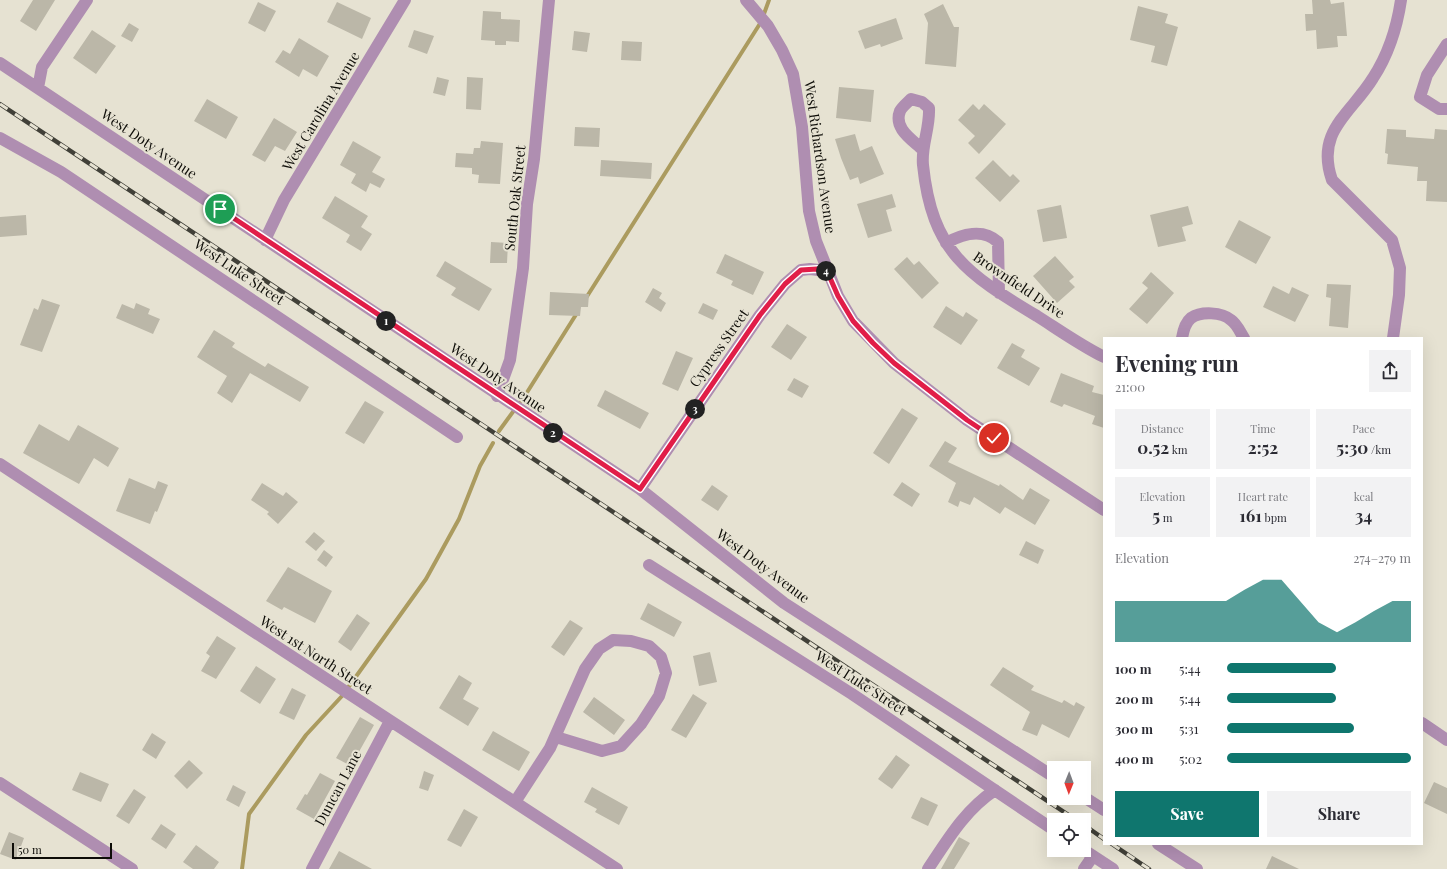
<!DOCTYPE html>
<html lang="en">
<head>
<meta charset="utf-8">
<style>
  body { margin:0; font-family:"Playfair Display",serif; background:#f2f2f3; color:#2b2b33; height:100vh; display:flex; flex-direction:column; font-size:15px; white-space:nowrap }
  * { box-sizing:border-box; margin:0 }
  p { font-size:13px; color:#7c7c81 }
  .icon { flex:none; width:22px; height:22px; fill:none; stroke:currentColor; stroke-width:2; stroke-linecap:round; stroke-linejoin:round }
  .map { position:relative; flex:1; overflow:hidden }
  .drawer { position:absolute; left:1103px; top:337px; width:320px; height:508px; display:flex; flex-direction:column; background:#fff; border-radius:0px; box-shadow:0 4px 16px #0002 }
  .drawer>* { flex:none }
  .needle { width:26px; rotate:181deg }
  .fabs { position:absolute; left:1047px; top:761px; display:grid; gap:8px }
  .fabs a { display:grid; place-items:center; width:44px; height:44px; border-radius:0px; background:#fff; box-shadow:0 4px 16px #0002; font-size:20px }
  .scale { position:absolute; left:12px; bottom:10px; width:100px; box-sizing:border-box; padding-left:4px; border:2px solid #0d0c07; border-top:0; font-size:11px; line-height:14px; white-space:nowrap; color:#0d0c07; -webkit-text-stroke:3px #e6e2d2; paint-order:stroke }
  .pin { position:absolute; display:grid; place-items:center; width:34px; height:34px; color:#fff; margin:-17px; border:2px solid #fff; border-radius:50%; box-shadow:0 1px 4px #0007 }
  .km { position:absolute; width:20px; height:20px; margin:-10px; border-radius:50%; background:#222; color:#fff; font-size:11px; line-height:20px; text-align:center }
  .round { display:grid; place-items:center; flex:none; width:42px; height:42px; border-radius:0px; background:#f2f2f3 }
  .head { display:flex; align-items:center; justify-content:space-between; height:68px; padding:0 12px }
  h1 { font-size:22px; font-weight:700; line-height:30px }
  .stats { display:grid; grid-template-columns:repeat(3,1fr); gap:6px; height:68px; padding:4px 12px }
  .stats div { display:grid; align-content:center; border-radius:0px; background:#f2f2f3; text-align:center }
  .stats b { font-size:17px; font-weight:700 }
  .stats small { font-size:11px; font-weight:400 }
  .stats p { font-size:11px }
  .chart { height:112px; padding:8px 12px }
  .chart p { display:flex; justify-content:space-between }
  .chart svg { width:100%; height:72px; margin-top:4px; fill:#0f766e; opacity:.7 }
  .button { display:flex; gap:8px; margin-top:auto; padding:8px 12px }
  .button a { flex:1; height:46px; border-radius:0px; background:#0f766e; color:#fff; font-size:16px; font-weight:700; line-height:46px; text-align:center }
  .button a+a { background:#f2f2f3; color:#2b2b33 }
  ul { padding:0 12px; list-style:none; font-size:13px }
  li { display:grid; grid-template-columns:64px 48px 1fr; align-items:center; height:30px }
  li i { height:10px; border-radius:5px; background:#0f766e }
  .map>svg:first-child { display:block }
</style>
</head>
<body>
<div class="map">
<svg width="1447" height="869" viewBox="0 0 1447 869">
  <rect width="100%" height="100%" fill="#e6e2d2"/>
  <g fill="none" stroke-linecap="round" stroke-linejoin="round">
    <path stroke="#ab9b5f" stroke-width="4" d="M586 298 761 22 769 0
      M499 431 526 394 577 313
      M242 869 249 814 306 735 342 696 426 579 459 519 480 466 493 443"/>
  </g>
  <path fill="#bbb7a8" d="M33 0H55L36 31 20 21Z
    M1312 0H1330L1331 4 1344 2 1347 36H1337L1338 47 1317 49 1316 30 1306 31 1305 14H1313Z
    M258 2 276 11 265 32 248 23Z
    M337 2 371 18 362 39 327 22Z
    M943 4 954 27H959L956 67 925 64 928 23 924 14Z
    M1138 6 1168 14 1165 23 1178 27 1167 66 1151 62 1155 46 1130 40Z
    M483 11 501 12V19L520 20 519 42 506 41V45H495V41L481 40Z
    M896 18 903 39 881 47 880 44 865 49 858 31Z
    M129 23 139 29 132 42 121 36Z
    M92 30 116 46 96 74 73 58Z
    M414 30 434 36 427 54 408 47Z
    M574 31 590 33 587 52 572 50Z
    M299 38 329 56 317 77 303 69 299 77 275 62 283 50 290 54Z
    M622 41 642 42 641 61 621 60Z
    M437 77 449 80 445 96 433 93Z
    M467 77 483 78 481 110 466 109Z
    M839 87 874 90 871 122 836 118Z
    M207 99 238 117 226 139 194 121Z
    M973 104 979 110 984 104 1006 124 979 154 968 143 975 136 958 120Z
    M274 118 297 132 285 151 275 146 265 162 252 155Z
    M575 127 600 128 599 147 574 146Z
    M1387 129 1406 130V137L1434 139 1435 129 1447 130V202L1426 201 1427 181H1417L1418 167 1387 164 1388 154 1385 153Z
    M855 134 860 151 872 146 884 174 860 184 858 177 850 180 841 158 835 139Z
    M353 141 381 157 372 172 385 179 380 188 370 183 366 192 351 183 356 174 340 165Z
    M481 141 503 143 500 184 478 183 479 175 472 174V168L455 167 456 153 473 154 474 148H480Z
    M601 160 652 163 651 179 600 176Z
    M993 160 1010 177 1013 174 1020 181 1000 202 975 178Z
    M892 194 896 207 886 210 892 231 868 238 857 204Z
    M335 196 368 216 361 227 372 234 361 251 346 242 350 235 322 218Z
    M1061 205 1067 238 1043 242 1037 210Z
    M1188 206 1193 224 1182 227 1186 241 1158 247 1150 215Z
    M26 215 27 235 0 237V217Z
    M1239 220 1271 237 1256 264 1225 247Z
    M491 242 508 243 507 263H490Z
    M725 254 764 272 753 295 731 285 733 281 716 273Z
    M1055 256 1074 277 1069 281 1075 287 1057 303 1033 276Z
    M907 257 914 265 919 261 939 283 922 299 894 269Z
    M445 261 492 289 479 311 451 295 456 288 436 276Z
    M1151 272 1174 293 1147 324 1129 309 1148 288 1142 283Z
    M1327 284 1351 285 1348 328 1329 326 1331 298 1326 297Z
    M1273 286 1289 294 1292 287 1309 295 1295 322 1263 307Z
    M653 288 662 293 659 298 666 303 661 312 645 302Z
    M550 292 589 294 588 307H581L580 316 549 315Z
    M42 299 60 305 42 352 20 345 34 308 38 310Z
    M136 303 150 309 148 314 160 319 153 334 116 318 122 304 134 309Z
    M703 303 718 310 713 320 698 313Z
    M946 306 963 317 966 312 978 320 961 345 933 327Z
    M787 324 807 337 791 360 771 347Z
    M214 330 235 343 232 347 265 367 268 363 309 387 300 402 250 373 232 403 217 393 227 376 197 357Z
    M1012 343 1025 350 1021 357 1040 368 1029 386 997 368Z
    M676 351 693 358 678 391 662 384Z
    M1061 373 1094 386 1092 392 1104 395V428L1092 424 1095 416 1064 404 1062 407 1050 402Z
    M794 378 809 386 802 398 787 390Z
    M605 390 649 413 640 429 597 406Z
    M365 401 384 412 364 444 345 433Z
    M902 408 918 418 889 464 873 453Z
    M39 424 69 441 78 425 119 448 108 467 94 458 79 484 23 453Z
    M945 441 957 448 948 462 999 486 1000 484 1023 500 1030 488 1050 500 1035 525 1005 507 1000 514 974 497 970 505 960 501 958 507 948 502 956 483 929 466Z
    M129 478 155 489 158 481 168 485 157 512 155 511 150 524 116 511Z
    M902 482 920 494 912 507 893 495Z
    M262 483 283 496 286 492 298 502 278 524 267 514 269 512 251 500Z
    M712 485 728 496 718 511 701 500Z
    M314 532 325 541 316 551 305 542Z
    M1026 541 1044 550 1038 564 1019 555Z
    M324 550 333 557 326 567 317 560Z
    M288 567 332 591 315 623 284 607 282 610 266 601Z
    M648 603 682 622 674 637 640 619Z
    M357 614 370 623 351 651 338 642Z
    M570 620 583 628 564 656 551 647Z
    M217 636 236 648 216 679 201 671 210 656 206 653Z
    M710 652 717 682 699 686 693 656Z
    M256 666 276 679 260 704 240 691Z
    M1003 667 1034 686 1031 690 1062 703 1064 700 1074 706 1076 702 1085 707 1069 738 1042 724 1037 736 1022 730 1030 712 990 685Z
    M459 675 472 683 463 699 479 708 468 726 439 708Z
    M292 688 306 695 294 720 279 713Z
    M693 694 707 703 686 738 671 730Z
    M594 697 625 720 614 735 583 712Z
    M360 717 374 725 351 766 336 758Z
    M493 731 530 752 519 771 482 750Z
    M152 733 166 742 156 759 142 750Z
    M896 755 910 765 892 789 878 779Z
    M189 760 203 773 187 789 174 776Z
    M424 771 434 775 428 791 419 788Z
    M80 772 109 784 101 802 72 790Z
    M320 773 335 781 314 819 296 809 305 794 307 795Z
    M1434 782 1447 788V814L1424 803Z
    M233 785 246 792 239 807 226 800Z
    M592 787 628 807 619 825 595 812 597 809 584 802Z
    M134 789 146 797 129 824 116 816Z
    M921 797 938 805 928 826 911 818Z
    M464 809 478 817 461 847 447 840Z
    M161 824 176 834 166 849 151 839Z
    M9 832 24 838 16 860 0 854Z
    M959 837 970 843 954 869H941Z
    M196 845 219 862 214 869H193L183 862Z
    M339 851 372 869H329Z
    M1272 856 1299 869H1266Z"/>
  <g fill="none" stroke-linecap="round" stroke-linejoin="round">
    <path stroke="#af8eb1" stroke-width="12" d="M746 0 768 26 782 50 793 74 802 127 809 211 816 241 838 296 853 321 894 363 967 420 1104 510
      M1447 44 1427 75 1420 97 1439 109H1447
      M0 63 640 489 784 603 1054 777
      M38 88 42 67 87 0
      M0 138 61 172 457 437
      M923 150C913 140 893 129 900 111 902 107 907 103 911 99L922 102 929 108C930 129 921 145 923 165 932 252 967 274 1037 316 1059 330 1080 345 1104 357
      M265 240 284 200 405 0
      M946 243C962 234 983 228 998 242L999 293
      M1182 338C1183 332 1186 322 1191 318 1201 311 1222 312 1231 320 1237 324 1240 332 1244 338
      M1393 338 1399 295 1400 268 1392 240 1332 180C1315 131 1351 114 1373 78 1388 55 1397 27 1401 0
      M497 396 510 360 523 268 527 204 534 159 549 0
      M0 464 204 599 617 869
      M640 489 760 315 785 284 801 270 810 269 827 271
      M649 565 852 694 1054 830
      M1422 723 1447 740
      M0 783 132 869
      M1084 797 1104 810
      M515 802 550 748 585 669 599 649 613 640 631 641 649 646 661 657 666 673 659 696 641 724 621 746 602 751 556 737
      M1158 844 1197 869
      M1084 850 1113 869
      M312 869 390 721
      M928 869C948 839 965 810 995 790
      M1084 869 1093 856"/>
    <defs>
      <path id="rail" d="M0 104 1076 820
        M1084 825 1104 839
        M1112 844 1149 869"/>
    </defs>
    <use href="#rail" stroke="#414038" stroke-width="4.5"/>
    <use href="#rail" stroke="#e6e2d2" stroke-width="3" stroke-dasharray="9" stroke-linecap="butt"/>
  </g>
  <g fill="none" stroke-linecap="round" stroke-linejoin="round">
    <defs>
      <path id="route" d="M220 209 640 489 760 315 785 284 801 270 817 269 827 271 838 296 853 321 873 343 894 363 967 420 994 438"/>
    </defs>
    <use href="#route" stroke="#fff" stroke-width="8"/>
    <use href="#route" stroke="#e11d48" stroke-width="5"/>
  </g>
  <g text-anchor="middle" stroke-width="4" stroke-linejoin="round" paint-order="stroke">
    <g font-size="14" fill="#0d0c07" stroke="#e6e2d2">
      <text transform="translate(321 111) rotate(-59)" y="5">West Carolina Avenue</text>
      <text transform="translate(149 144) rotate(34)" y="5">West Doty Avenue</text>
      <text transform="translate(820 157) rotate(82)" y="5">West Richardson Avenue</text>
      <text transform="translate(515 198) rotate(-84)" y="5">South Oak Street</text>
      <text transform="translate(239 272) rotate(34)" y="5">West Luke Street</text>
      <text transform="translate(1019 285) rotate(34)" y="5">Brownfield Drive</text>
      <text transform="translate(719 348) rotate(-55)" y="5">Cypress Street</text>
      <text transform="translate(498 378) rotate(34)" y="5">West Doty Avenue</text>
      <text transform="translate(763 566) rotate(37)" y="5">West Doty Avenue</text>
      <text transform="translate(316 655) rotate(33)" y="5">West 1st North Street</text>
      <text transform="translate(861 683) rotate(33)" y="5">West Luke Street</text>
      <text transform="translate(338 788) rotate(-62)" y="5">Duncan Lane</text>
    </g>
  </g>
</svg>
<div class="fabs">
<a><svg class="needle" viewBox="-14 -14 28 28"><path d="M0-13l5 13h-10z" fill="#e53935"/><path d="M0 13l5-13h-10z" fill="#7c7c81"/></svg></a>
<a><svg class="icon" aria-label="locate" viewBox="0 0 24 24"><circle cx="12" cy="12" r="6"/><path d="M12 2v4M12 18v4M2 12h4M18 12h4"/></svg></a>
</div>
<div class="scale">50 m</div>
<div class="pin" style="left:220px;top:209px;background:#1e9e55"><svg class="icon" aria-label="arrive" viewBox="0 0 24 24"><path d="M6 21V4h12l-3 4 3 4H6"/></svg></div>
<div class="pin" style="left:994px;top:438px;background:#d93025"><svg class="icon" aria-label="check" viewBox="0 0 24 24"><path d="M5 12l5 5 9-10"/></svg></div>
<b class="km" style="left:386px;top:321px">1</b>
<b class="km" style="left:553px;top:433px">2</b>
<b class="km" style="left:695px;top:409px">3</b>
<b class="km" style="left:826px;top:271px">4</b>
<section class="drawer">
<div class="head"><div><h1>Evening run</h1><p>21:00</p></div><a class="round"><svg class="icon" aria-label="share" viewBox="0 0 24 24"><path d="M12 15V3M7 8l5-5 5 5M5 13v7h14v-7"/></svg></a></div>
<div class="stats">
<div><p>Distance</p><b>0.52<small> km</small></b></div>
<div><p>Time</p><b>2:52</b></div>
<div><p>Pace</p><b>5:30<small> /km</small></b></div>
</div>
<div class="stats">
<div><p>Elevation</p><b>5<small> m</small></b></div>
<div><p>Heart rate</p><b>161<small> bpm</small></b></div>
<div><p>kcal</p><b>34</b></div>
</div>
<div class="chart"><p><span>Elevation</span>274–279 m</p>
<svg viewBox="0 0 160 44" preserveAspectRatio="none"><path d="M0 44V19L10 19L20 19L30 19L40 19L50 19L60 19L70 12L80 6L90 6L100 19L110 32L120 38L130 32L140 25L150 19L160 19V44z"/></svg>
</div>
<ul>
<li><b>100 m</b>5:44<i style="width:59%"></i></li>
<li><b>200 m</b>5:44<i style="width:59%"></i></li>
<li><b>300 m</b>5:31<i style="width:69%"></i></li>
<li><b>400 m</b>5:02<i style="width:100%"></i></li>
</ul>
<div class="button"><a>Save</a><a>Share</a></div>
</section>
</div>
</body>
</html>
